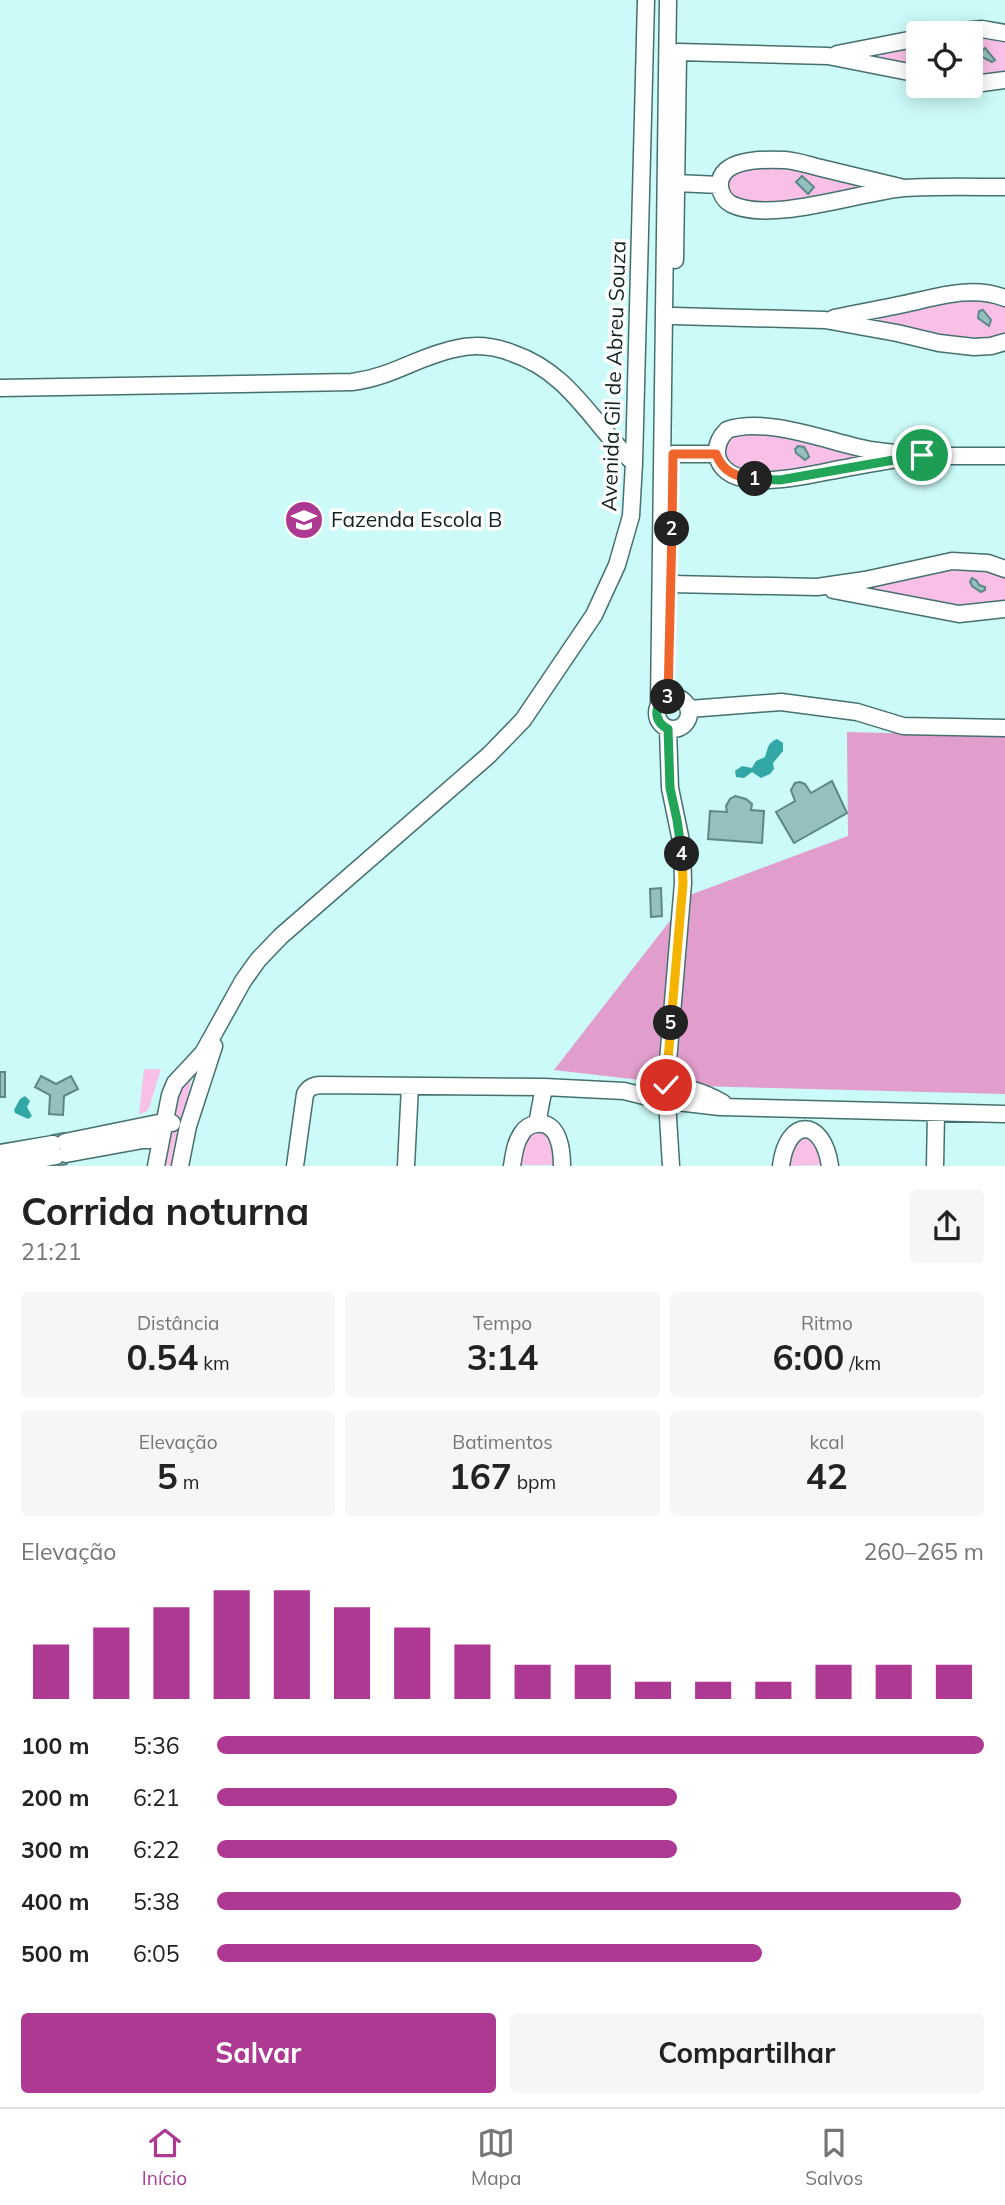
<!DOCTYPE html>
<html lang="pt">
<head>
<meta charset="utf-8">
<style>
  body { margin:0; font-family:Mulish,sans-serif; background:#f6f6f6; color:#222; height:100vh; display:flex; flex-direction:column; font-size:26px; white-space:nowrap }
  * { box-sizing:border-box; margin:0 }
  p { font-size:23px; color:#767676 }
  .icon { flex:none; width:38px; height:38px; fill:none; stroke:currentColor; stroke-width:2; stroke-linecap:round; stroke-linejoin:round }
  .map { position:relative; height:1166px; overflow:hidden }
  .details { display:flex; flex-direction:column; background:#fff; flex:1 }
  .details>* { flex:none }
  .controls { position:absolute; left:906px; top:21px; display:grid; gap:14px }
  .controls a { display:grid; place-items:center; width:77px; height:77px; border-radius:7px; background:#fff; box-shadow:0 4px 18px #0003; font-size:35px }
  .pin { position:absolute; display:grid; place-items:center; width:60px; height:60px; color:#fff; margin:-30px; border:4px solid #fff; border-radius:50%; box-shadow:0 2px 7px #0007 }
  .km { position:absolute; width:35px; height:35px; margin:-18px; border-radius:50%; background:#222; color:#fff; font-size:19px; line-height:35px; text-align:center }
  .round { display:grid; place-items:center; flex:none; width:74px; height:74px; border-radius:7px; background:#f6f6f6 }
  .headline { display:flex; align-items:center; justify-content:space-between; height:119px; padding:0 21px }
  h1 { font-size:38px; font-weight:700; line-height:52px }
  .figures { display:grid; grid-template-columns:repeat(3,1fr); gap:10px; height:119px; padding:7px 21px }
  .figures div { display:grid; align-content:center; border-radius:7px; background:#f6f6f6; text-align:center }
  .figures b { font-size:35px; font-weight:700 }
  .figures small { font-size:19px; font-weight:400 }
  .figures p { font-size:19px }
  .chart { height:196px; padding:14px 21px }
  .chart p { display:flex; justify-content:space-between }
  .chart svg { width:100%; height:126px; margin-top:7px; stroke:#ad3992; stroke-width:6 }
  .button { display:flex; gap:14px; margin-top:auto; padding:14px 21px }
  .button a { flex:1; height:80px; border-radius:7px; background:#ad3992; color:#fff; font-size:28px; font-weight:700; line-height:80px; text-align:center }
  .button a+a { background:#f6f6f6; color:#222 }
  ul { padding:0 21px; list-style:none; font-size:23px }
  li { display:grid; grid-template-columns:112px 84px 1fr; align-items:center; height:52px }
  li i { height:18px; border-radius:9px; background:#ad3992 }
  .dock { display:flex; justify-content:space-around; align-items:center; height:98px; border-top:2px solid #e0e0e0; background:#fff; font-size:19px; color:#767676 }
  .dock a { display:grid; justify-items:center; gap:4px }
  .dock .on { color:#ad3992 }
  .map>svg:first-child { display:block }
</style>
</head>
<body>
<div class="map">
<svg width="1005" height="1166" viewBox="0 0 1005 1166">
  <rect width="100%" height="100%" fill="#cbfaf8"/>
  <path fill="#f9c0e7" d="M971 34 1005 38V75L971 77Z
    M919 44V68L880 58 882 54Z
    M786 164 862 182 868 188 792 206 735 200 727 191 729 175 734 169Z
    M982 298 1005 304V335C968 351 918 333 881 324L878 320 884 314 946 299Z
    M738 432 776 433 870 456 799 472 747 473 721 460 723 443Z
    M952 566 1005 574V602L959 609 872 589 871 587 872 585Z
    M144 1069H161L149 1108 146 1112 139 1114Z
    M193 1073 183 1117 177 1119 174 1115 181 1085Z
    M178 1129 181 1131 174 1165 163 1166 169 1133 173 1130Z
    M533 1130H549L559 1165H520L525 1140Z
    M809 1136 816 1141 822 1165 786 1166 795 1140Z"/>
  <path fill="#e19dcc" d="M847 732 1005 736V1094L692 1086 554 1070 690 895 848 836Z"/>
  <path fill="#31a8a6" d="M777 739 783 743V751L773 763 774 769 770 774 761 778 752 772 744 778 736 777 735 771 742 766 752 768 756 761 765 757C768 749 767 743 777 739Z
    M25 1096 30 1101 27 1107 32 1116 28 1119 15 1113 14 1110 20 1099Z"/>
  <path fill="#94c1bf" stroke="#5c8786" stroke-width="2" d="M985 48 995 60 992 62 982 57 980 53Z
    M802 176 814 187 808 194 796 182Z
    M983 310 991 320 989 326 978 318 979 311Z
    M798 446 804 447 808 454 809 457 805 460 796 453 795 449Z
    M972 578 977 581 979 585 985 587V590L981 592 972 586 970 582Z
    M832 781 847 813 794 843 776 812 795 801 791 790 795 783 800 782 805 784 811 793Z
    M735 796 746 799 752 804 751 810 764 811 762 843 708 839 710 811 727 812 726 806 730 799Z
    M661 888 662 916 651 917 650 889Z
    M0 1072H5V1097H0Z
    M41 1076 56 1084 71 1076 78 1089 64 1096 63 1115 49 1114 50 1095 35 1087Z
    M64 1133 67 1164 58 1166 52 1135Z"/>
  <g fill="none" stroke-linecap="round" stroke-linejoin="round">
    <defs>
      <path id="minor" d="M944 33 982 29 1005 33
        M678 52 828 56 919 74
        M837 54 919 38
        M971 82 982 83 1005 80
        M676 183 720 185
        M904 188C876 181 849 175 821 168 809 165 797 161 785 160 765 159 717 158 720 187 721 194 724 200 731 204 770 224 859 192 904 188 937 186 972 187 1005 187
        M675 260 678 55
        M674 316 825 320 897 333 939 343 974 347 991 346 1005 342
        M834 318C857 313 881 309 904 304 937 297 972 285 1005 298
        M0 388 352 382C392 377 417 357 454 349 473 344 494 346 512 353 571 373 592 424 634 463
        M673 454H716
        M922 455C896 459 871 463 846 468 818 472 732 498 718 459 715 448 719 438 727 430 766 416 829 442 870 450 914 457 960 456 1005 456
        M671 584 817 587 865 580 952 561 988 563 1005 569
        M833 590 959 614 1005 609
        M657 713a16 16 0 1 1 32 0a16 16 0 1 1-32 0Z
        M659 704 668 0
        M689 709 781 702 857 712 903 726 1005 728
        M668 729 670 788 682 846 683 883 666 1085 660 1093 667 1101 671 1166
        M657 1085C679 1084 704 1092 723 1103
        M537 1124 544 1087
        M65 1142 158 1123H172
        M0 1153 53 1144
        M66 1154 143 1140H161
        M3 1166 56 1156
        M156 1166 170 1095 175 1083 203 1053 243 981 258 960 281 936 489 755 523 720 594 615 617 565 631 516 634 463 646 0
        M180 1166 188 1126 214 1046
        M295 1166 305 1094C309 1087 313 1086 320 1085L544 1087 624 1091 660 1100 720 1107 1005 1114
        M406 1166 410 1086
        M512 1166C514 1154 515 1143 522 1133 525 1128 530 1125 536 1124 559 1120 562 1150 562 1166
        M781 1166C787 1117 823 1117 830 1166
        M935 1166 936 1113"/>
    </defs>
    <use href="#minor" stroke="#45706e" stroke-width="19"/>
    <use href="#minor" stroke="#fff" stroke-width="16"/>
  </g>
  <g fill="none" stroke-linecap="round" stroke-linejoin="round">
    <defs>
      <path id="split-1" d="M755 479 780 480 922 455"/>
      <path id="split-2" d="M672 529 673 454H716C723 472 736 477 755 479"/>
      <path id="split-3" d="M668 697 672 529"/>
      <path id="split-4" d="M668 697C653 705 653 721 668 729L670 788 677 820 682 854"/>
      <path id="split-5" d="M671 1023 683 883 682 854"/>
      <path id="split-6" d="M666 1085 671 1023"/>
    </defs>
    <use href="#split-1" stroke="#fff" stroke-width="14"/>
    <use href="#split-2" stroke="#fff" stroke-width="14"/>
    <use href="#split-3" stroke="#fff" stroke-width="14"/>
    <use href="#split-4" stroke="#fff" stroke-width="14"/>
    <use href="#split-5" stroke="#fff" stroke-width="14"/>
    <use href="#split-6" stroke="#fff" stroke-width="14"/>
    <use href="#split-1" stroke="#22a559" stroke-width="9"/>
    <use href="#split-2" stroke="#f0652b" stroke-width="9"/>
    <use href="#split-3" stroke="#f0652b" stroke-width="9"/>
    <use href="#split-4" stroke="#22a559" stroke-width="9"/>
    <use href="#split-5" stroke="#f5b400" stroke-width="9"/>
    <use href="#split-6" stroke="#f5b400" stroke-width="9"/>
  </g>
  <defs>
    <symbol id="university-disc" viewBox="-11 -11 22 22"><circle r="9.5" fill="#ad3992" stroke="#fff"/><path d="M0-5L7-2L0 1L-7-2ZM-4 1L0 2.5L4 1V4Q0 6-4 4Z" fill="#fff"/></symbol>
  </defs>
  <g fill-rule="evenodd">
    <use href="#university-disc" x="282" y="498" width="44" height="44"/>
  </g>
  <g text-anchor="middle" stroke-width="7" stroke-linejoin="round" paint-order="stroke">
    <g font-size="21" fill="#102221" stroke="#fff">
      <text transform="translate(614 376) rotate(-88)" y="7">Avenida Gil de Abreu Souza</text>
    </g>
    <g font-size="21" fill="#102221" stroke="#fff" text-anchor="start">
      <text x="331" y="527">Fazenda Escola B</text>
    </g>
  </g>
</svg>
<div class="controls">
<a><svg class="icon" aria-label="locate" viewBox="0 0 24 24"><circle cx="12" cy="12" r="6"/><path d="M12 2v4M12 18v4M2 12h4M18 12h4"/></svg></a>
</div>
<div class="pin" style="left:922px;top:455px;background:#1e9e55"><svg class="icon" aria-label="arrive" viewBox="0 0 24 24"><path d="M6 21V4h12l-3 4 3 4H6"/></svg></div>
<div class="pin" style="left:666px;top:1085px;background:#d93025"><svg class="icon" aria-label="check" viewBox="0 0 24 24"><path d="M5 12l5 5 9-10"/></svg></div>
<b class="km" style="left:755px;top:479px">1</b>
<b class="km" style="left:672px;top:529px">2</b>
<b class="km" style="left:668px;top:697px">3</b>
<b class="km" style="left:682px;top:854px">4</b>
<b class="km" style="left:671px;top:1023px">5</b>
</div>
<section class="details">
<div class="headline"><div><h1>Corrida noturna</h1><p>21:21</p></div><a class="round"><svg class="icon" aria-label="share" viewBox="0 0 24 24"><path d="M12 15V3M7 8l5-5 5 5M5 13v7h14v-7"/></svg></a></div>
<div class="figures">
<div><p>Distância</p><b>0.54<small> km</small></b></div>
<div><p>Tempo</p><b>3:14</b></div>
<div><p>Ritmo</p><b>6:00<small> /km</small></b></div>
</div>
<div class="figures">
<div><p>Elevação</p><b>5<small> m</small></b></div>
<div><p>Batimentos</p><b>167<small> bpm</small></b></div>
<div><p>kcal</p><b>42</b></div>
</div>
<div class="chart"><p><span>Elevação</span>260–265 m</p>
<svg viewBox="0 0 160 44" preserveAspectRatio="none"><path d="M5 44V25M15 44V19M25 44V12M35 44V6M45 44V6M55 44V12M65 44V19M75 44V25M85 44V32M95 44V32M105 44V38M115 44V38M125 44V38M135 44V32M145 44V32M155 44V32"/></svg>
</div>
<ul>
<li><b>100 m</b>5:36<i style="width:100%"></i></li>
<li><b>200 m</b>6:21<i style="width:60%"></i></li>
<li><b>300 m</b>6:22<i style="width:60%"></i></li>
<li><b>400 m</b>5:38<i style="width:97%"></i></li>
<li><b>500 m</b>6:05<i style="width:71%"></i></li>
</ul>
<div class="button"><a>Salvar</a><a>Compartilhar</a></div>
</section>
<nav class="dock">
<a class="on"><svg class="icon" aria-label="home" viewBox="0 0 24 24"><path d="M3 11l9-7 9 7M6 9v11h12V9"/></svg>Início</a>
<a><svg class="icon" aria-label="map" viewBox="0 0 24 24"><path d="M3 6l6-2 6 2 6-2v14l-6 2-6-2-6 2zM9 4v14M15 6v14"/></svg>Mapa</a>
<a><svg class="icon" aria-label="saved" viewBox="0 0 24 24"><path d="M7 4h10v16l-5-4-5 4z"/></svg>Salvos</a>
</nav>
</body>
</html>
